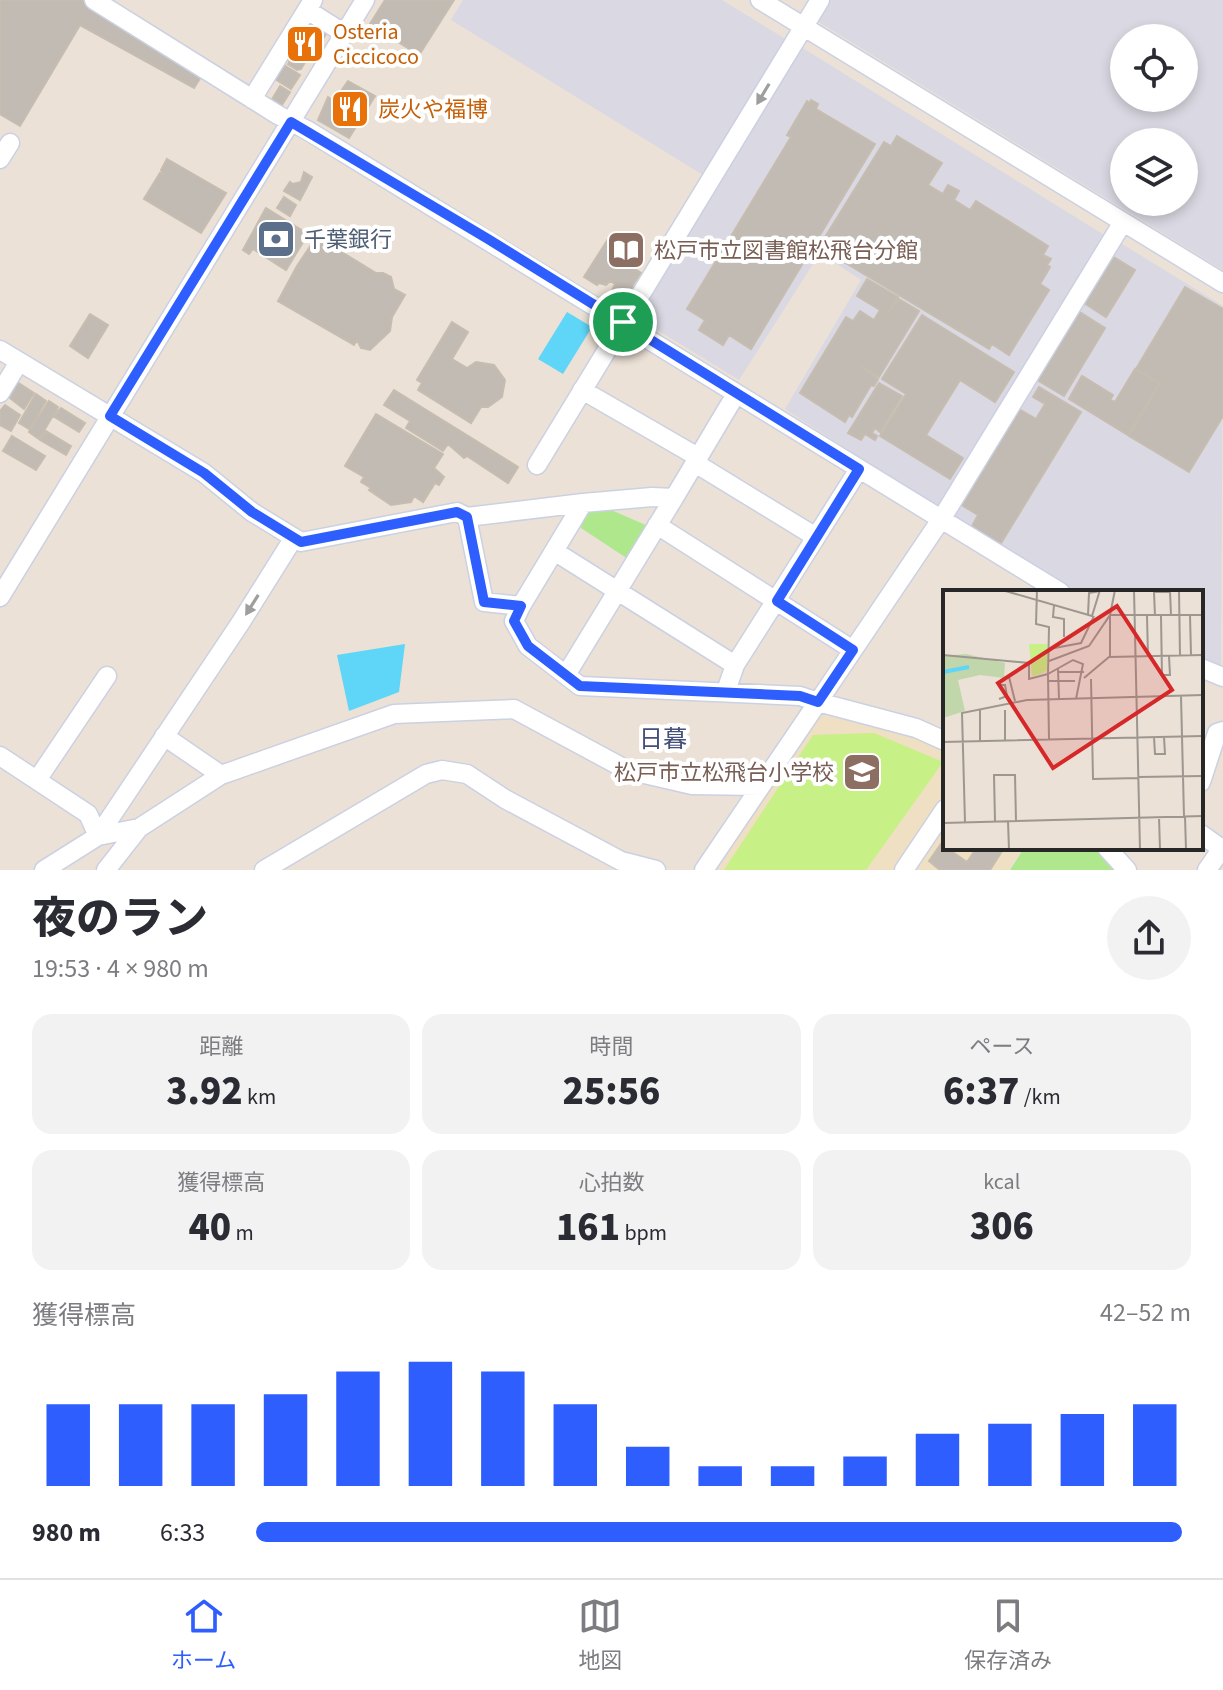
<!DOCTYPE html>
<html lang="ja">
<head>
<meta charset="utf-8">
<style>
  body { margin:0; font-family:"Source Sans 3","Noto Sans JP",sans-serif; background:#f2f2f3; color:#2b2b33; height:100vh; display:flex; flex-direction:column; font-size:30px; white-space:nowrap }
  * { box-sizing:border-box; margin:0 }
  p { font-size:26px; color:#7c7c81 }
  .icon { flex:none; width:44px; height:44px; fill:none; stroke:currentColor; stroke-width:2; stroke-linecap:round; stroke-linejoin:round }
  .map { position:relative; height:870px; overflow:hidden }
  .side { display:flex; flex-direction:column; background:#fff; flex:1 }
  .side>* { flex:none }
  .fabs { position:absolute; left:1110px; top:24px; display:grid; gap:16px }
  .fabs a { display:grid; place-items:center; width:88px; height:88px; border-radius:50%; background:#fff; box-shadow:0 4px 12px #0003; font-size:40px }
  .pin { position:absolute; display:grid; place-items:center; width:68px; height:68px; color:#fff; margin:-34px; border:4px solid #fff; border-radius:50%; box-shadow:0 2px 8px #0007 }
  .round { display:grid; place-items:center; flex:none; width:84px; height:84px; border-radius:42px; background:#f2f2f3 }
  .head { display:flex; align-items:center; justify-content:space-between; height:136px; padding:0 32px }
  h1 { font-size:44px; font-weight:800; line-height:60px }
  .stats { display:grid; grid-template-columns:repeat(3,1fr); gap:12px; height:136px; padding:8px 32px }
  .stats div { display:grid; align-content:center; border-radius:20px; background:#f2f2f3; text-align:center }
  .stats b { font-size:40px; font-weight:800 }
  .stats small { font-size:22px; font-weight:400 }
  .stats p { font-size:22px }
  .chart { height:224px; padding:16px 32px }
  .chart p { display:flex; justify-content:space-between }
  .chart svg { width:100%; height:144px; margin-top:8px; stroke:#2f5eff; stroke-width:6 }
  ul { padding:0 32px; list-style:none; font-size:26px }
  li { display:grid; grid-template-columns:128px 96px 1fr; align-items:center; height:60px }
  li i { height:20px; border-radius:10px; background:#2f5eff }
  .dock { display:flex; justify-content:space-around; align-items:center; height:112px; border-top:2px solid #e1e1e2; background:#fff; font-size:22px; color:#7c7c81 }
  .dock a { display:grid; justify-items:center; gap:4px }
  .dock .current { color:#2f5eff }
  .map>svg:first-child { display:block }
</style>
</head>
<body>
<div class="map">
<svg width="1223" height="870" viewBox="0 0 1223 870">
  <rect width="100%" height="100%" fill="#ebe1d6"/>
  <path fill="#dad8e2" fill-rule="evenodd" d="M463 0H722L787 40 703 175 451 20Z
    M829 0H1223V270L817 21ZM1124 38H1184V98H1124ZM1124 142H1184V202H1124Z
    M801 47 1106 236 938 508 785 409 861 280 820 253 739 380 636 317Z
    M1119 242 1223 306 1221 667 1201 657V592H1074L951 516Z"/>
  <path fill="#efdfc3" d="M824 716 913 734 945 749V796L896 870H714L816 718Z
    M945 823V848H1023L1008 870H918L917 865Z"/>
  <path fill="#afe78d" d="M602 506 648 526 628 559 581 528 582 524 578 521 584 511Z
    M1024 848H1098L1118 870H1010Z"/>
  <path fill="#c7f087" d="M874 733 943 762 866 870H724L813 735Z"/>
  <path fill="#5fd5f7" d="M567 312 592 327 563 374 538 359Z
    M405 644 399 692 349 711 337 655Z"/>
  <path fill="#c2bbb3" stroke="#c6bdb0" stroke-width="2" d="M0 0H81L204 72 194 88 80 25 20 126 0 114Z
    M385 0H454L419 55 370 24Z
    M310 18 329 29 312 56 293 44Z
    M291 46 308 57 301 69 297 70 288 64 290 62 284 58Z
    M284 65 300 75 291 89 275 79 273 74 280 66Z
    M348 81 375 96 349 138 318 120 328 97 334 101Z
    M280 86 290 92 282 105 278 106 271 101Z
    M811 100 818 104 816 109 875 144 751 349 729 335 723 345 699 330 705 320 687 309 791 137 787 135 807 101 809 103Z
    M897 136 942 163 928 185 943 194 948 185 959 191 954 200 970 210 976 201 1048 246 1043 255 1051 259 1047 265 1050 267 1040 284 1049 290 1009 355 992 344 989 349 819 247 884 142 891 146Z
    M167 159 226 193 201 233 144 199 160 173 163 175 161 170Z
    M304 172 312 177 300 200 284 191 290 182 293 184 301 182Z
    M284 197 296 205 290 216 277 208Z
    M266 208 308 234 286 270 253 249 249 254 243 250Z
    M319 233 337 244 335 248 376 273H383L391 277 394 289 405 295 392 317 390 331 370 350 361 348 357 340 354 345 278 301 297 266Z
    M610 236 636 253 639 250 643 254 637 264 631 266 641 273 632 286 634 288 623 301 611 293 615 284 610 281 606 285 599 283 597 285 584 277Z
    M1112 256 1135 270 1106 317 1084 303Z
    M867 279 898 297 888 313 899 299 919 311 879 377 860 366 878 379 874 386 871 385 852 417 849 415 845 422 800 393 846 317 853 321 860 311 874 320 880 310 857 296Z
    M1185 287 1223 309V416L1189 472 1129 436 1160 383 1136 369Z
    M1078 311 1105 328 1064 396 1037 380Z
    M90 314 108 325 88 358 70 346Z
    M922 315 1014 372 995 402 960 380 926 435 963 458 950 479 880 436 906 394 882 379Z
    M452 322 468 332 452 359 467 368 476 362 494 365 505 380 502 397 488 407H481L471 423 418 390 422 383 417 380Z
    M1135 369 1159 384 1128 435 1069 399 1082 376 1113 395 1110 400 1115 402Z
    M17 382 34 393 24 409 10 398 12 395 10 393Z
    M879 383 902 396 880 432 875 428 872 433 877 436 875 440 865 434 861 440 848 433Z
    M1039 387 1081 412 1000 545 971 528 978 515 960 504 1019 409 1036 419 1045 404 1033 397Z
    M394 390 518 467 508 483 467 456 464 458 448 444 443 451 406 428 410 421 384 405Z
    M36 394 46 401 29 429 19 423Z
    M49 401 58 407 39 439 29 432Z
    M5 405 20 415 11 431 0 425V411Z
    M61 408 85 423 79 432 53 416Z
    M376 414 443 454 434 468 444 477 439 485 435 483 423 502 414 496 411 502 391 505 369 490 371 488 361 482 364 477 345 466Z
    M46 431 71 446 66 455 40 440Z
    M12 436 45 456 36 470 3 451Z
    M941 844 967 862 974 852 980 848H1004L990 870H940L929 861Z"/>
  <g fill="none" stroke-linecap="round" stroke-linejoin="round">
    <defs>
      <path id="minor" d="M94 0 278 115 307 130 1060 592
        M760 0 1223 283
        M307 10 345 34
        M252 99 313 0
        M0 159 10 143
        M0 350 204 473 252 512 301 542 457 512 467 517 583 503
        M582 390 698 457
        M0 393 19 362
        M736 394 674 498 652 497 583 503 521 606 514 621 528 646 580 686 800 696 818 702 942 518 1123 222
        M695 463 816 537
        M537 465 820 0
        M467 517 484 602 521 606
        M657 525 853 650
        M554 551 735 665
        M0 597 365 0
        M1201 668 1223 677
        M566 675 674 498
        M726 691 735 665 859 469
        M164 736 221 775
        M0 756 88 814 98 836
        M37 780 107 676
        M1201 782 1217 733 1223 731
        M1201 834 1222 849
        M98 836 241 622 293 539
        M1107 848 1127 870
        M44 870 98 836 139 828 221 775 394 714 514 709 627 770 692 785 761 786
        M106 870 139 828
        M264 870 426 774 442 770 467 774 505 799 621 861 656 870
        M704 870 818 702 916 728 945 741
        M904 870 945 809
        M1207 870 1223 847"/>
    </defs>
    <use href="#minor" stroke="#cbd1e2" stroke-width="21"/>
    <use href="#minor" stroke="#fff" stroke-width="18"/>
  </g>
  <defs><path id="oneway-solid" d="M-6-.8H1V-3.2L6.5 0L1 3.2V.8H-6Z" transform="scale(2)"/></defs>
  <g fill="#9e9e9e">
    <use href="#oneway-solid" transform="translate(763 94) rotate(121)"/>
    <use href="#oneway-solid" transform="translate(252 605) rotate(122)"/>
  </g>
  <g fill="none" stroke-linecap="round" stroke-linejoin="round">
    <defs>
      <path id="route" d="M291 122 488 239 859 469 777 601 853 650 818 702 800 696 580 686 528 646 514 621 521 606 484 602 467 517 457 512 301 542 252 512 204 473 110 416Z"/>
    </defs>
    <use href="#route" stroke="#fff" stroke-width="16"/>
    <use href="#route" stroke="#2f5eff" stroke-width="10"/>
  </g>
  <defs>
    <symbol id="restaurant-square" viewBox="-11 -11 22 22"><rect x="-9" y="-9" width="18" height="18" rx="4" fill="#e8710a" stroke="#fff"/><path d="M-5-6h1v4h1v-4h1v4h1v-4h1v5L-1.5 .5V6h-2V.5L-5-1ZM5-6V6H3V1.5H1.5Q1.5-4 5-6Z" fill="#fff"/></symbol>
    <symbol id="bank-square" viewBox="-11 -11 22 22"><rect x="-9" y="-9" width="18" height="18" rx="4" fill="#5c6f8a" stroke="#fff"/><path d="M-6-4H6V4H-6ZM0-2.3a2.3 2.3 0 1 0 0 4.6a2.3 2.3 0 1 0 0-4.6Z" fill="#fff"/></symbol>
    <symbol id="library-square" viewBox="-11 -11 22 22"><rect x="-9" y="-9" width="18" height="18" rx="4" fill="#8d6e63" stroke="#fff"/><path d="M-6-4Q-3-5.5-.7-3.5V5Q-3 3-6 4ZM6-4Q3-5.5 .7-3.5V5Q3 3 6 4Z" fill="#fff"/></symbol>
    <symbol id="school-square" viewBox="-11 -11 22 22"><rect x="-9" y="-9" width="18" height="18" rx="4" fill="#8d6e63" stroke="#fff"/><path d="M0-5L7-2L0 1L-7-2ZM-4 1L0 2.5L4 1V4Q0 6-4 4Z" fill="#fff"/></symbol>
  </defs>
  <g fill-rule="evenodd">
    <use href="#restaurant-square" x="283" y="22" width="44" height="44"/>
    <use href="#restaurant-square" x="328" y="87" width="44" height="44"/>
    <use href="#bank-square" x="254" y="217" width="44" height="44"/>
    <use href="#library-square" x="604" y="228" width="44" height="44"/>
    <use href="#school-square" x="840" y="750" width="44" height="44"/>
  </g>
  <g text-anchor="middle" stroke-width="8" stroke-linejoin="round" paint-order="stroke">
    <g font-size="22" fill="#c56008" stroke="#fff" text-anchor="start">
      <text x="333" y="39">Osteria<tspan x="333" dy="25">Ciccicoco</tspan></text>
      <text x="378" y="117">炭火や福博</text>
    </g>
    <g font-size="22" fill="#4e5e75" stroke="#fff" text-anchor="start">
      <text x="304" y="247">千葉銀行</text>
    </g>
    <g font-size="22" fill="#785e54" stroke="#fff" text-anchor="start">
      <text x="654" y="258">松戸市立図書館松飛台分館</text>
      <text x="834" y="780" text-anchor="end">松戸市立松飛台小学校</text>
    </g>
    <g font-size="24" fill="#44507a" stroke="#fff">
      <text x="663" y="747">日暮</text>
    </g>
  </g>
  <g transform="translate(943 590)">
    <rect width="260" height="260" fill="#ebe1d6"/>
    <path d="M23 64 62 73 61 88 37 85 15 90 22 121 0 128V66Z" fill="#c2d6ac"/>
    <path d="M86 54H104V80L98 84 89 86Z" fill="#c7f087"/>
    <path fill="none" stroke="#5fd5f7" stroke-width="4" d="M0 82 26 77"/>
    <path fill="none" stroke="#9d9790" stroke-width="2" d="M59 0 149 26 157 0M191 0 197 260M236 0 237 66M227 1 228 25M111 15 110 27 121 29V47M145 25 146 3 157 1M167 25H260M247 25 248 65M204 26 205 66M212 26 211 2H227M218 26 219 87M106 59 138 53 151 26M0 65 86 73V89L105 84 106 37 93 34 94 0M167 66V26M106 71 146 56 167 25 172 0M115 79 116 109M116 82H141M219 85H227L226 66M66 87 72 111M141 88 166 67 260 65M148 89 150 189 196 188M105 91H132M238 106 241 226M56 109 64 106 62 95H57M37 119V152M62 120V151M211 147 212 164H222L221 147M106 150 105 84 130 70 140 74 133 109M0 152 260 146M196 187 260 186M242 226 243 260M216 227 217 260M52 231 51 185H72L73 231M65 231 66 260M22 232 19 123 84 110 260 105M0 233 260 226"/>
    <path fill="#d62828" fill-opacity="0.15" stroke="#d62828" stroke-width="4" d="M174 16 229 100 110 178 55 93Z"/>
    <rect width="260" height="260" fill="none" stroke="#272727" stroke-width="4"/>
  </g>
</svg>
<div class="fabs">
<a><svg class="icon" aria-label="locate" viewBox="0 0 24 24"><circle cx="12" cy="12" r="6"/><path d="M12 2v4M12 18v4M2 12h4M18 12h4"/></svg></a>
<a><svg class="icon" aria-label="layers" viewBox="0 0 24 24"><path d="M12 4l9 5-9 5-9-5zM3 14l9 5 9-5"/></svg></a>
</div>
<div class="pin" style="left:623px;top:322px;background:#1e9e55"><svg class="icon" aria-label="arrive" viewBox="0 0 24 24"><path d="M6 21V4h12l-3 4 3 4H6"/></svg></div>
</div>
<section class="side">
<div class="head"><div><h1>夜のラン</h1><p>19:53 · 4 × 980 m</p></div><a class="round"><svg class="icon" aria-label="share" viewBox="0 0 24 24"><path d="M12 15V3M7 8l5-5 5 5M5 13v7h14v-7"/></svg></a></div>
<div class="stats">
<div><p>距離</p><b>3.92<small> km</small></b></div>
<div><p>時間</p><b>25:56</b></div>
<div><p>ペース</p><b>6:37<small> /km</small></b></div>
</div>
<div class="stats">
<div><p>獲得標高</p><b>40<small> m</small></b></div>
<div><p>心拍数</p><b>161<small> bpm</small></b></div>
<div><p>kcal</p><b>306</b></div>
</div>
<div class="chart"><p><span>獲得標高</span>42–52 m</p>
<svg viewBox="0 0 160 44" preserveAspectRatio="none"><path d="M5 44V19M15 44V19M25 44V19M35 44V16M45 44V9M55 44V6M65 44V9M75 44V19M85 44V32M95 44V38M105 44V38M115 44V35M125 44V28M135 44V25M145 44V22M155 44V19"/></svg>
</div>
<ul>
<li><b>980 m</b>6:33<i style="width:99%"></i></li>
</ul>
</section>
<nav class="dock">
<a class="current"><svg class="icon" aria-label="home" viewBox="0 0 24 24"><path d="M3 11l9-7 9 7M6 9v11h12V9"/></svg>ホーム</a>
<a><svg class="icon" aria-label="map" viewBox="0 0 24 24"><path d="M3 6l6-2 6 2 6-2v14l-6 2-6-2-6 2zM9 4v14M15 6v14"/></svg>地図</a>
<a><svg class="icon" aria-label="saved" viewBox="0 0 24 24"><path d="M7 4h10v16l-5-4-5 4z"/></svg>保存済み</a>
</nav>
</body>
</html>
